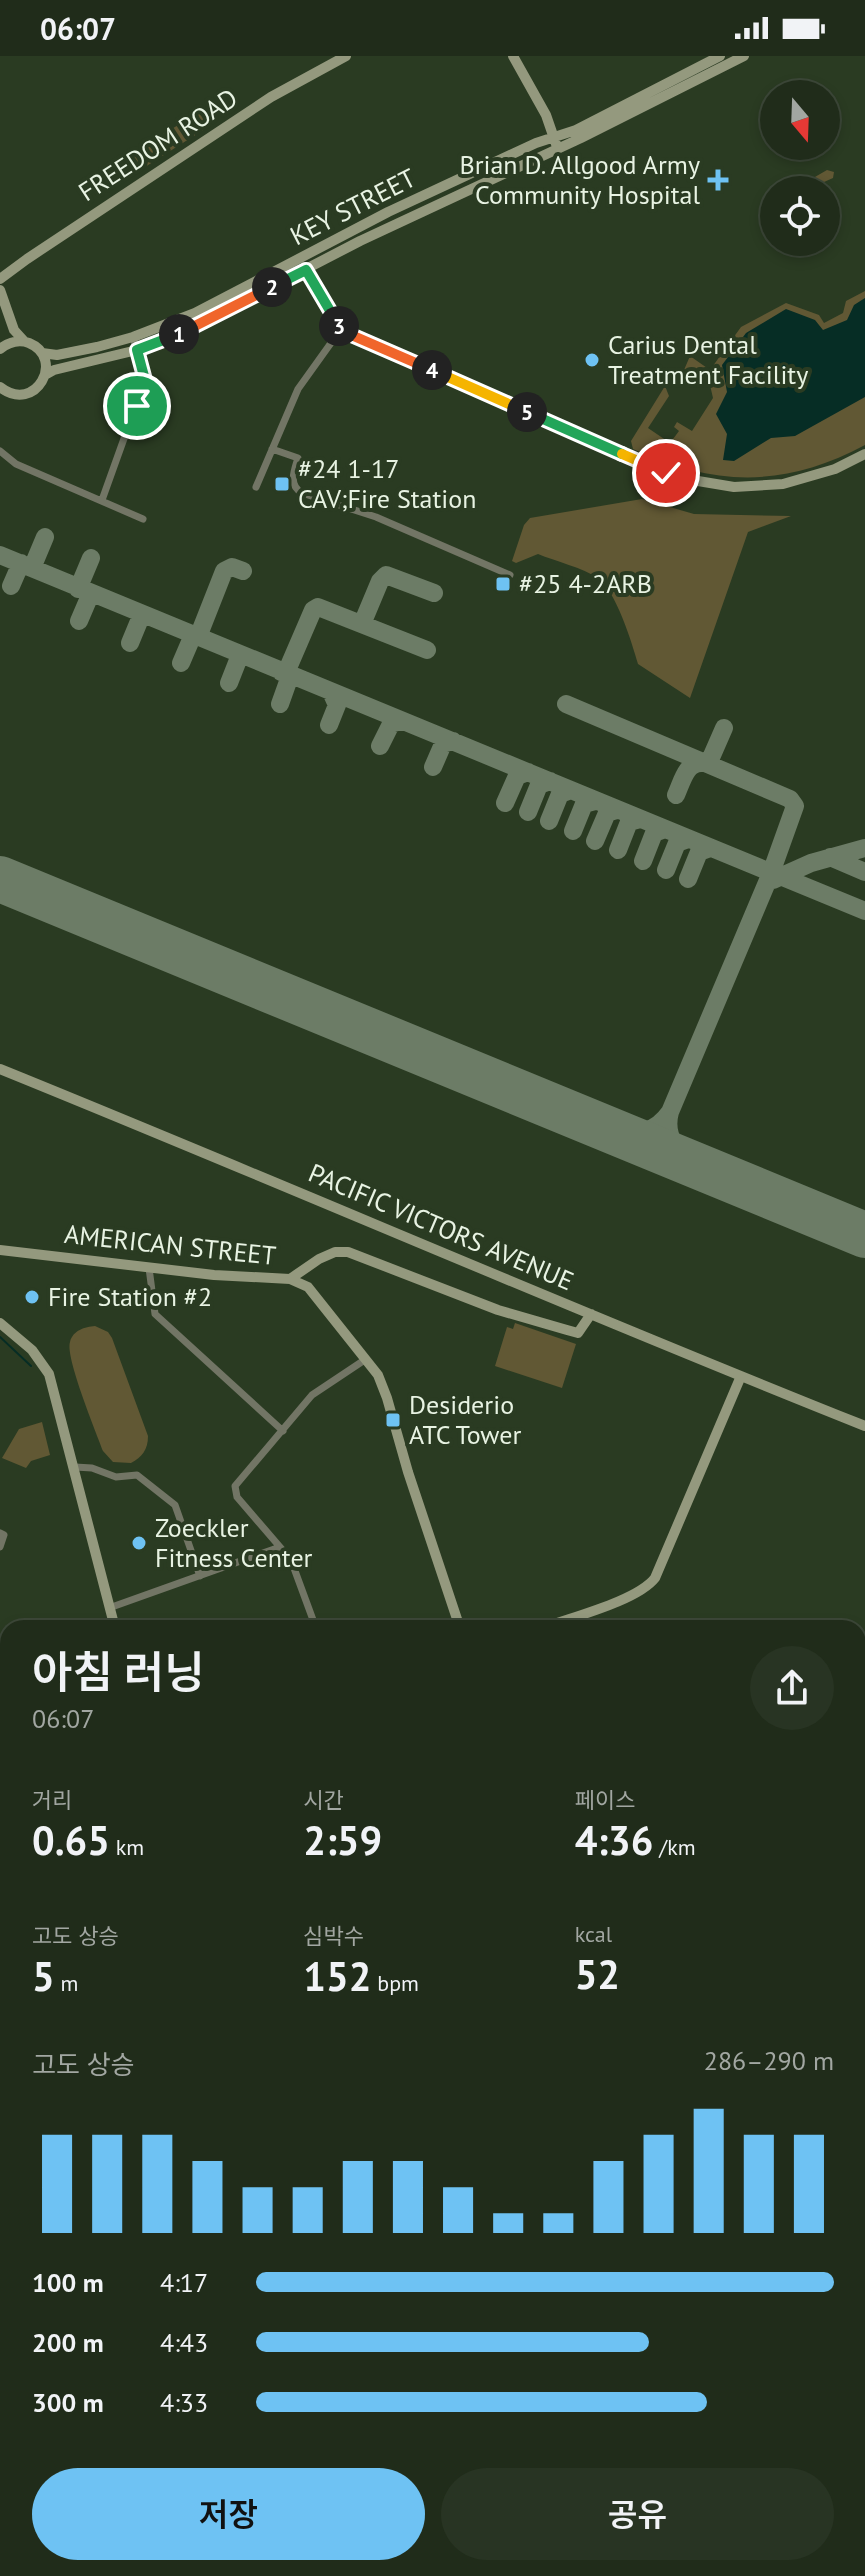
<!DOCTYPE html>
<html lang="ko">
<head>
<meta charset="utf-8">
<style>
  body { margin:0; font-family:"PT Sans","Noto Sans KR",sans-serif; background:#283423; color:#f1f3f6; height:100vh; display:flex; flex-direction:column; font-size:30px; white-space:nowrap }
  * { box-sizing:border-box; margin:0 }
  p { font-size:26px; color:#a2a7a2 }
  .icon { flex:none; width:44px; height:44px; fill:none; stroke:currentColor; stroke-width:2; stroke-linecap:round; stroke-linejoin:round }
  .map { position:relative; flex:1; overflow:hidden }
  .side { position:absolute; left:0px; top:1564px; width:866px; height:956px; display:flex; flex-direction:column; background:#202c1a; border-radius:24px 24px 0 0; box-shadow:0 4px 12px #0003,0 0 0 2px #3d4839 }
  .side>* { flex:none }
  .needle { width:52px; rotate:161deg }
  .tools { position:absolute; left:760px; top:24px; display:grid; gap:16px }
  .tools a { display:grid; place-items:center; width:80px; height:80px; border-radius:50%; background:#202c1a; box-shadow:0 4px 12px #0003,0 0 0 2px #3d4839; font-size:40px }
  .pin { position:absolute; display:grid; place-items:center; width:68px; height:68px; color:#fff; margin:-34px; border:4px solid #fff; border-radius:50%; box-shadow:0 2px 8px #0007 }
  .km { position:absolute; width:40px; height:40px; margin:-20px; border-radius:50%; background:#222; color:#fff; font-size:22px; line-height:40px; text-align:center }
  .round { display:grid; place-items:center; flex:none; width:84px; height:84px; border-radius:42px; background:#283423 }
  .head { display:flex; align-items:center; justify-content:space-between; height:136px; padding:0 32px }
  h1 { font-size:44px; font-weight:600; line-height:60px }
  .figures { display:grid; grid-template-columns:repeat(3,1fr); gap:12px; height:136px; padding:8px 32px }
  .figures div { display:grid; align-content:center }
  .figures b { font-size:40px; font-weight:600 }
  .figures small { font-size:22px; font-weight:400 }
  .figures p { font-size:22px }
  .chart { height:224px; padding:16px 32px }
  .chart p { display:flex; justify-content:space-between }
  .chart svg { width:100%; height:144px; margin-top:8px; stroke:#6ec2f3; stroke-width:6 }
  .primary-button { display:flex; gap:16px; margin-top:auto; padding:16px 32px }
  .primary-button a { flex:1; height:92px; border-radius:48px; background:#6ec2f3; color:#111; font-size:32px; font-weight:600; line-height:92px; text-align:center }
  .primary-button a+a { background:#283423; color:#f1f3f6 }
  ul { padding:0 32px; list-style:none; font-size:26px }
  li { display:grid; grid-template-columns:128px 96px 1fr; align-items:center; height:60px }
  li i { height:20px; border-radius:10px; background:#6ec2f3 }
  .status { display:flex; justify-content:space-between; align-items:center; height:56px; padding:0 40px; background:#202c1a; direction:ltr }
  .status svg { height:22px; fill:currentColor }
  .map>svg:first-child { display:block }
</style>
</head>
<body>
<div class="status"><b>06:07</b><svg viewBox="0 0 49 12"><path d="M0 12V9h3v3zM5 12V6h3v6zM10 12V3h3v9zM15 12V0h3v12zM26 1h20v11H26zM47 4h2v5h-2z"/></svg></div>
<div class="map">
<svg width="865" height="2520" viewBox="0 0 865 2520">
  <rect width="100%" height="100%" fill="#2a3b22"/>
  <path fill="#615834" d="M225 42 211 69 123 125 111 108Z
    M827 114 834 116 833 122 806 134 808 125Z
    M865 235V389C785 432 714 431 633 393L631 385 665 330 669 340 648 372 670 387 679 375 674 371 677 366 692 375 713 342 710 329 684 314 690 300 710 314 741 271 786 247 819 259 824 267 843 257 846 245Z
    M642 443 694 458 791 460 748 476 690 642 638 608C632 587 616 535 598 522 583 512 555 505 538 498L516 507 512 505 524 469 530 462Z
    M515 1267 576 1288 562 1332 495 1310 507 1271 513 1273Z
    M95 1270 108 1276 112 1282 148 1380C148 1394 142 1401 131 1407L113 1406 103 1395C96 1376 65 1301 70 1286 73 1274 85 1271 95 1270Z
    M42 1366 50 1399 31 1405 26 1412 2 1402 19 1373Z
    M33 2512H63L107 2520H31Z
    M429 2512H455L464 2520H420Z"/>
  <path fill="#062d25" d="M865 242V341L795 380 771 382 734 405 723 404 727 378 716 358 727 336 722 309 746 277 786 253 815 264 823 274 847 264 854 249Z"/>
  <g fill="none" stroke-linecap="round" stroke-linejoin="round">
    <path stroke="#062d25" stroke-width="2" d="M0 1281 31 1310
      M0 2486 8 2485
      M321 2512V2520"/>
    <path stroke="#6c7c66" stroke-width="18" d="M0 499 865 855
      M32 512 45 481
      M11 530 21 507
      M78 533 91 502
      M79 565 91 537
      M362 568 380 525 386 519 434 537
      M198 581 224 515 232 511 243 515
      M130 587 142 558
      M181 607 193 579
      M281 616 288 612 313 554 318 551 427 594
      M229 627 240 599
      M280 648 290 620
      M566 648 790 743 795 750 771 817 670 1056
      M329 669 337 649 332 638
      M380 690 391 668 401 665
      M700 706 710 704 724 672
      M433 711 443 688 453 685
      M676 739C682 726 686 706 702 707
      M505 747 517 720 528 716
      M528 756 539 729 550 725
      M549 765 560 738 571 734
      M573 775 584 748 595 745
      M595 785 607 757 617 754
      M618 794 629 766 640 763
      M830 801 865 816
      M643 805 654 777 665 773
      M666 814 677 787 688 783
      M688 823 699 796 710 792
      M773 824 811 807 865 792
      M614 1075C638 1080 656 1076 670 1056 663 1082 679 1097 699 1110"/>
    <path stroke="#6c7c66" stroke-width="46" d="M0 823 865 1179"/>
    <path stroke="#727565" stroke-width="7" d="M272 393 298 402C294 415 288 429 302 437L376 461 510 519
      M0 395 16 408 143 463
      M256 431 298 333 341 273
      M102 444 145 324 133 281
      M149 1212 155 1258 283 1375
      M75 1411 92 1412 116 1421 137 1419 175 1449 200 1520
      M0 1477 4 1479 0 1491
      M280 1491 291 1504 316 1572
      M109 1552 280 1491 237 1441 235 1430 312 1339 366 1303
      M0 1600 8 1594
      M0 1699 8 1695
      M0 1844 8 1841
      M0 1863 8 1885
      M0 1912 8 1910
      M858 2031 865 2028
      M858 2052 865 2050
      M858 2118 865 2139
      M858 2214 865 2206
      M858 2229 865 2255 858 2263
      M865 2256 859 2277 865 2295
      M0 2269 8 2263
      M0 2273 8 2281
      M0 2346 8 2351
      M858 2367 865 2361
      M858 2484 865 2493"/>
    <path stroke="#94997e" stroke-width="10" d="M513 0 546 59 556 88
      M305 211 334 265 349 278 637 406 686 423 734 431 783 428 835 413 865 398
      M0 223 27 203 271 41 346 0
      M0 234 14 274 24 285
      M0 293C9 286 18 283 29 287 66 302 36 359 0 331
      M42 297 57 299 97 291 133 281 195 257 388 156 536 87 576 74 720 0
      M45 319 54 314 137 294 200 268 360 185 581 82 744 0
      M0 1013C289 1130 575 1255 865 1370
      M0 1194 214 1219 290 1223 319 1203 335 1196H348L498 1254 567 1274 578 1277 591 1258
      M290 1223 308 1231 378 1319 387 1342 408 1416 460 1572
      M0 1267 32 1294 49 1318 115 1572
      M543 1572C572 1561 637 1545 655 1522L741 1320
      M0 1649 8 1659
      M858 1653 865 1651
      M0 1660 8 1671
      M858 1949 865 1946
      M858 1978 865 1973
      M858 2000 865 1996
      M380 2512 386 2520
      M391 2512 399 2520
      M738 2512 741 2520
      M855 2520 865 2514"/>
  </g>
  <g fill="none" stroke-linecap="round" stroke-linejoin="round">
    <defs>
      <path id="split-1" d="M137 350 145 324 137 294 179 278"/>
      <path id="split-2" d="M179 278 272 231"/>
      <path id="split-3" d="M272 231 306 214 339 270"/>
      <path id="split-4" d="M339 270 349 278 432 314"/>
      <path id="split-5" d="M432 314 527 356"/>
      <path id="split-6" d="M527 356 622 398"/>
      <path id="split-7" d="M622 398 666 417"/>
    </defs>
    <use href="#split-1" stroke="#fff" stroke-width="16"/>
    <use href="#split-2" stroke="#fff" stroke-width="16"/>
    <use href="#split-3" stroke="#fff" stroke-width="16"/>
    <use href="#split-4" stroke="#fff" stroke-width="16"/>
    <use href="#split-5" stroke="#fff" stroke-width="16"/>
    <use href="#split-6" stroke="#fff" stroke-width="16"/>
    <use href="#split-7" stroke="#fff" stroke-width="16"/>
    <use href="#split-1" stroke="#22a559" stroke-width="10"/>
    <use href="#split-2" stroke="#f0652b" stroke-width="10"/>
    <use href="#split-3" stroke="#22a559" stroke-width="10"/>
    <use href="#split-4" stroke="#f0652b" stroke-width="10"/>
    <use href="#split-5" stroke="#f5b400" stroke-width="10"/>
    <use href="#split-6" stroke="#22a559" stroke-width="10"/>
    <use href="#split-7" stroke="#f5b400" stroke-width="10"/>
  </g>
  <g fill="#6ec2f3" stroke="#2a3b22" stroke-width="3">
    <path d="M714 112h8v8h8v8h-8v8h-8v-8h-8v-8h8z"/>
    <circle cx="592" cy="304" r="8"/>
    <rect x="274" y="420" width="16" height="16" rx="4"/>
    <rect x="495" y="520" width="16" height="16" rx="4"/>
    <circle cx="32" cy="1241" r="8"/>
    <rect x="385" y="1356" width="16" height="16" rx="4"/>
    <circle cx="139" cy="1487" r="8"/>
  </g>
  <g text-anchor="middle" stroke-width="8" stroke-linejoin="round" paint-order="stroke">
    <g font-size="26" fill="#e8f3e3" stroke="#2a3b22">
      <text transform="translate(158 89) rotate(-33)" y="9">FREEDOM ROAD</text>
      <text transform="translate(353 151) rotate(-27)" y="9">KEY STREET</text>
      <text transform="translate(441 1171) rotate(23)" y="9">PACIFIC VICTORS AVENUE</text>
      <text transform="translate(170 1189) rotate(6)" y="9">AMERICAN STREET</text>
    </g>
    <g font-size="26" fill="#e8f3e3" stroke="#2a3b22" text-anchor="start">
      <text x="700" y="118" text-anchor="end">Brian D. Allgood Army<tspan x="700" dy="30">Community Hospital</tspan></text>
      <text x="608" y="298">Carius Dental<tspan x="608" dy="30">Treatment Facility</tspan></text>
      <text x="298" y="422">#24 1-17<tspan x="298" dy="30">CAV;Fire Station</tspan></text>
      <text x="519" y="537">#25 4-2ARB</text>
      <text x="48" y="1250">Fire Station #2</text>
      <text x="409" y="1358">Desiderio<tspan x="409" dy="30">ATC Tower</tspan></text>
      <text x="155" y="1481">Zoeckler<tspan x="155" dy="30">Fitness Center</tspan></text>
    </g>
  </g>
</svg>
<div class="tools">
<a><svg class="needle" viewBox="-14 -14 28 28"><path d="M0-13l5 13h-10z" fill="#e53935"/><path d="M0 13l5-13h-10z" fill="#a2a7a2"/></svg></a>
<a><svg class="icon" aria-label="locate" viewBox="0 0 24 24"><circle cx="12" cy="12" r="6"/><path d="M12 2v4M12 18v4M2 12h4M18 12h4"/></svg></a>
</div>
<div class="pin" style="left:137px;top:350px;background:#1e9e55"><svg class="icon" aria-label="arrive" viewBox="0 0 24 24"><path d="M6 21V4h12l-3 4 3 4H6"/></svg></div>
<div class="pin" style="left:666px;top:417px;background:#d93025"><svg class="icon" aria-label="check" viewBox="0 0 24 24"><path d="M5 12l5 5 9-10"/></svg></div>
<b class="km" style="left:179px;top:278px">1</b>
<b class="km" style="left:272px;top:231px">2</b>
<b class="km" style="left:339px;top:270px">3</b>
<b class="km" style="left:432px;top:314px">4</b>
<b class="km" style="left:527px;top:356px">5</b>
<section class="side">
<div class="head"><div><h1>아침 러닝</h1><p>06:07</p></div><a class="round"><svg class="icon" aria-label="share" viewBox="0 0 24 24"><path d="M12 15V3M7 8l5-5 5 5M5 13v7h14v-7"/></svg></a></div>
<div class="figures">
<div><p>거리</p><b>0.65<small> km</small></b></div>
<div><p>시간</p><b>2:59</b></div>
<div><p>페이스</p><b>4:36<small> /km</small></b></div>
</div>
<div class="figures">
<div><p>고도 상승</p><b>5<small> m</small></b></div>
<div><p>심박수</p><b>152<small> bpm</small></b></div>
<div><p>kcal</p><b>52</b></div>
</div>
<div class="chart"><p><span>고도 상승</span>286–290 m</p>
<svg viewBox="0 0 160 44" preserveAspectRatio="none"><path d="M5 44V14M15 44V14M25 44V14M35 44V22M45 44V30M55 44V30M65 44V22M75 44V22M85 44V30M95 44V38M105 44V38M115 44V22M125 44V14M135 44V6M145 44V14M155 44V14"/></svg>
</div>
<ul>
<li><b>100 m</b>4:17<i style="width:100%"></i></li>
<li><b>200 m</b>4:43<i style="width:68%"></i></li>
<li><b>300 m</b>4:33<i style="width:78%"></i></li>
</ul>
<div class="primary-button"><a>저장</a><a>공유</a></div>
</section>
</div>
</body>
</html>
